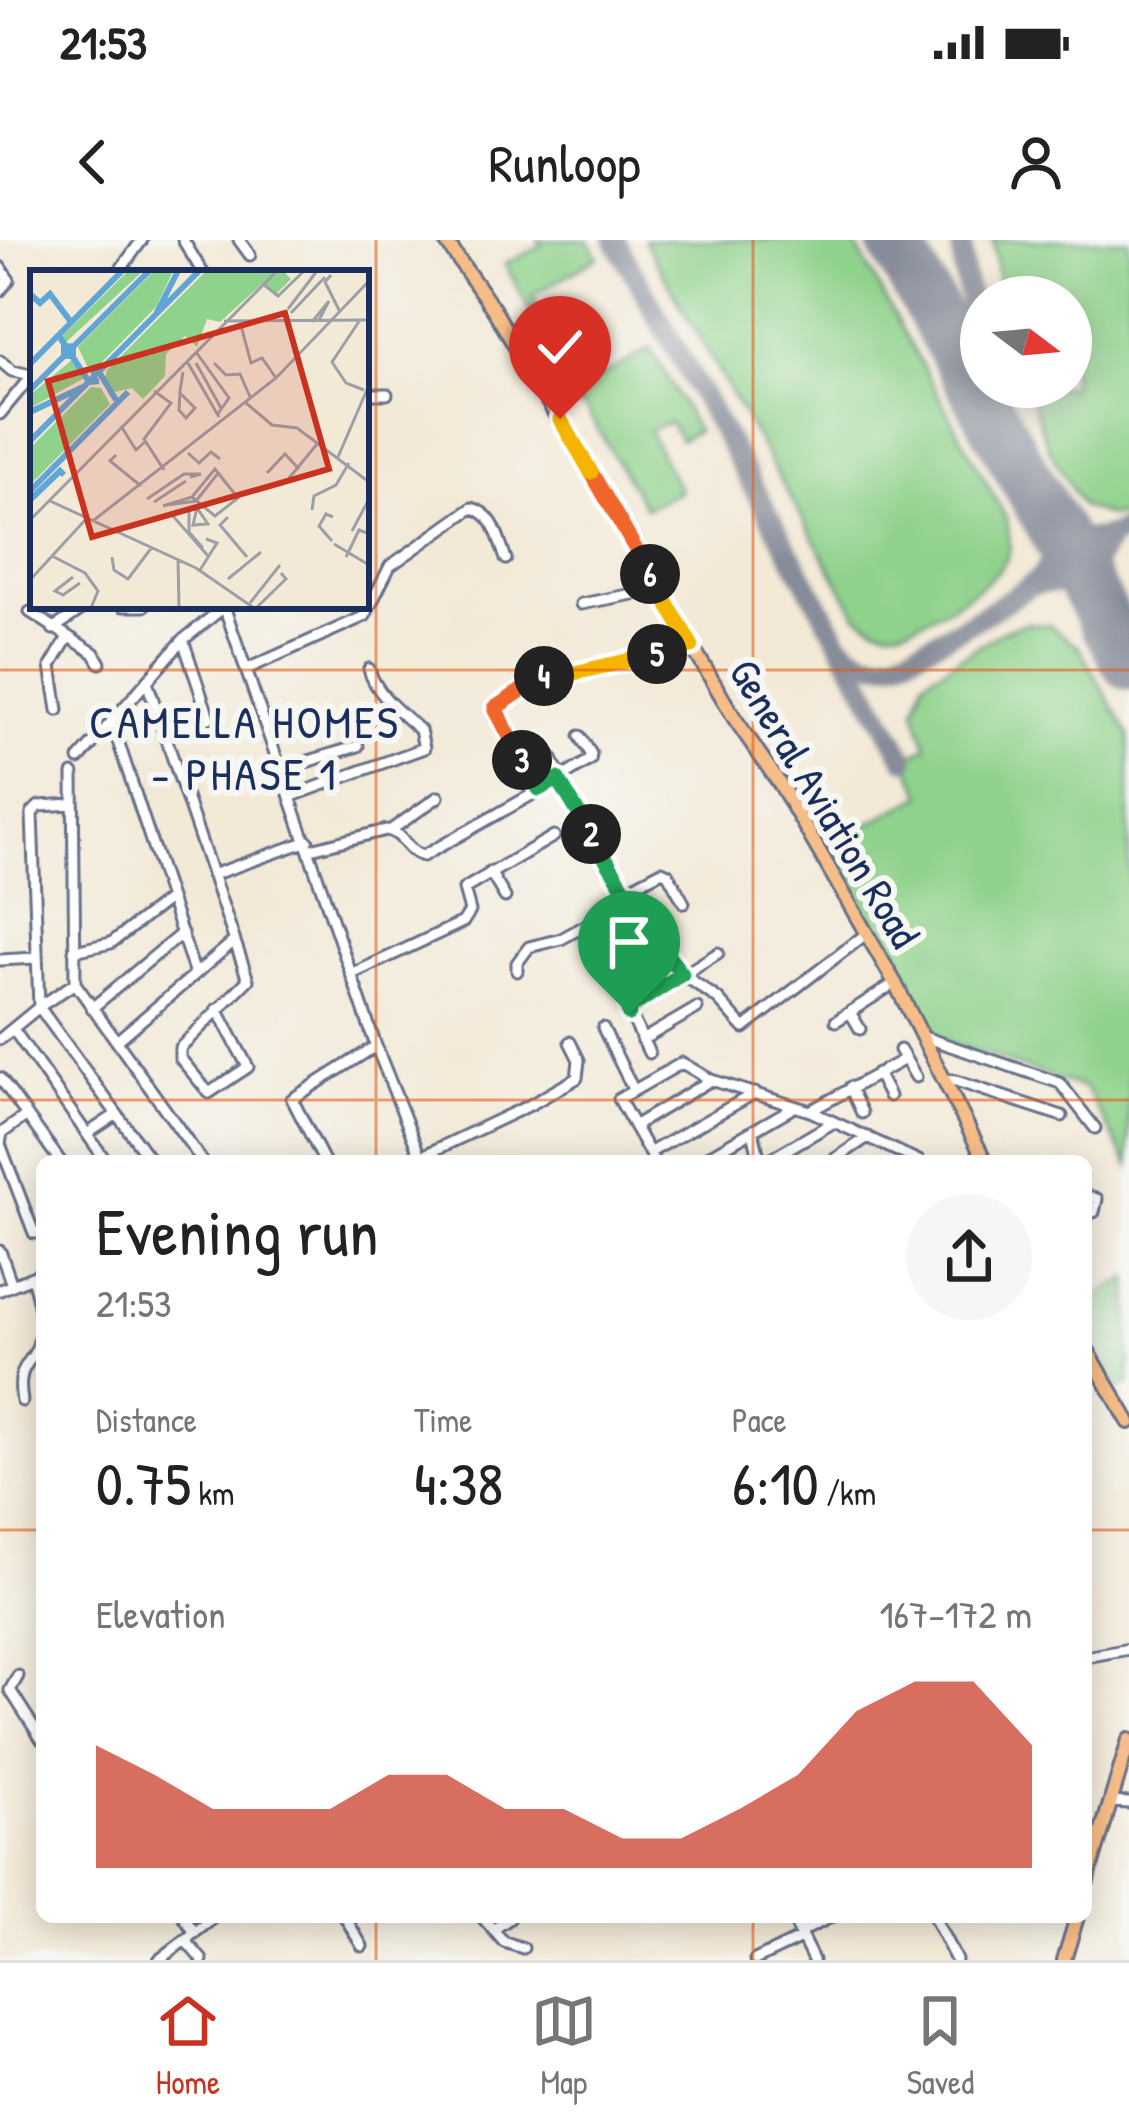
<!DOCTYPE html>
<html lang="en">
<head>
<meta charset="utf-8">
<style>
  body { margin:0; font-family:"Patrick Hand",sans-serif; background:#f6f6f6; color:#222; height:100vh; display:flex; flex-direction:column; font-size:45px; white-space:nowrap }
  * { box-sizing:border-box; margin:0 }
  p { font-size:39px; color:#767676 }
  .icon { flex:none; width:66px; height:66px; fill:none; stroke:currentColor; stroke-width:2; stroke-linecap:round; stroke-linejoin:round }
  .map { position:relative; flex:1; overflow:hidden }
  .drawer { position:absolute; left:36px; top:915px; width:1056px; height:768px; display:flex; flex-direction:column; background:#fff; border-radius:18px; box-shadow:0 6px 30px #0003 }
  .drawer>* { flex:none }
  .needle { width:78px; rotate:106deg }
  .controls { position:absolute; left:960px; top:36px; display:grid; gap:24px }
  .controls a { display:grid; place-items:center; width:132px; height:132px; border-radius:50%; background:#fff; box-shadow:0 6px 30px #0003; font-size:60px }
  .pin { position:absolute; display:grid; place-items:center; width:102px; height:102px; color:#fff; margin:-123px -51px; border-radius:50% 50% 50% 0; rotate:-45deg; box-shadow:0 0 12px #0007 }
  .pin .icon { rotate:45deg }
  .km { position:absolute; width:60px; height:60px; margin:-30px; border-radius:50%; background:#222; color:#fff; font-size:33px; line-height:60px; text-align:center }
  .round { display:grid; place-items:center; flex:none; width:126px; height:126px; border-radius:63px; background:#f6f6f6 }
  .overview { display:flex; align-items:center; justify-content:space-between; height:204px; padding:0 60px }
  h1 { font-size:66px; font-weight:600; line-height:90px }
  .metrics { display:grid; grid-template-columns:repeat(3,1fr); gap:18px; height:204px; padding:12px 60px }
  .metrics div { display:grid; align-content:center }
  .metrics b { font-size:60px; font-weight:600 }
  .metrics small { font-size:33px; font-weight:400 }
  .metrics p { font-size:33px }
  .chart { height:336px; padding:24px 60px }
  .chart p { display:flex; justify-content:space-between }
  .chart svg { width:100%; height:216px; margin-top:12px; fill:#c8321e; opacity:.7 }
  .status { display:flex; justify-content:space-between; align-items:center; height:84px; padding:0 60px; background:#fff; direction:ltr }
  .status svg { height:33px; fill:currentColor }
  header { display:flex; justify-content:space-between; align-items:center; height:156px; padding:0 60px; background:#fff; font-size:54px; font-weight:600 }
  .dock { display:flex; justify-content:space-around; align-items:center; height:168px; border-top:3px solid #e0e0e0; background:#fff; font-size:33px; color:#767676 }
  .dock a { display:grid; justify-items:center; gap:6px }
  .dock .on { color:#c8321e }
  .map>svg:first-child { display:block }
</style>
</head>
<body>
<div class="status"><b>21:53</b><svg viewBox="0 0 49 12"><path d="M0 12V9h3v3zM5 12V6h3v6zM10 12V3h3v9zM15 12V0h3v12zM26 1h20v11H26zM47 4h2v5h-2z"/></svg></div>
<header><svg class="icon" aria-label="back" viewBox="0 0 24 24"><path d="M15 5l-7 7 7 7"/></svg>Runloop<svg class="icon" aria-label="person" viewBox="0 0 24 24"><circle cx="12" cy="8" r="4"/><path d="M4 21q1-7 8-7t8 7"/></svg></header>
<div class="map">
<svg width="1129" height="1720" viewBox="0 0 1129 1720">
  <rect width="100%" height="100%" fill="#f6f6f2"/>
  <filter id="ink" filterUnits="userSpaceOnUse"><feTurbulence type="fractalNoise" baseFrequency=".00833" numOctaves="2"/><feDisplacementMap in="SourceGraphic" scale="24" xChannelSelector="R" yChannelSelector="G"/><feConvolveMatrix kernelMatrix="1 2 1 2 8 2 1 2 1" color-interpolation-filters="sRGB"/></filter>
  <filter id="wash" filterUnits="userSpaceOnUse"><feTurbulence type="fractalNoise" baseFrequency=".004" numOctaves="4" result="noise"/><feDisplacementMap in="SourceGraphic" scale="48" xChannelSelector="R" yChannelSelector="G"/><feGaussianBlur stdDeviation="2.7" result="paint"/><feColorMatrix in="noise" values="0 0 0 0 0 0 0 0 0 0 0 0 0 0 0 0 0 1.4 0 .05"/><feComposite in="paint" operator="in"/></filter>
  <g filter="url(#wash)">
    <rect width="100%" height="100%" fill="#f3e9d7"/>
    <path fill="#8fd28b" stroke="#558074" stroke-width="3" d="M538 0H588L598 17 532 56 583 147 651 108 697 191 680 200 669 182 649 191 680 251 645 268 584 166H579L505 24 541 6Z
      M644 0H853L1006 278C1008 291 1012 303 1008 315 1000 341 927 383 901 388 885 392 870 384 857 375Z
      M993 0H1129V276H1109L1082 267 1048 207 1027 147H1071V57H1000Z
      M1027 383 1049 385 1079 407 1129 495V926L1086 849 939 799 830 605 923 555 905 519 927 506 915 470 924 440 1004 390Z
      M1129 1038V1143L1119 1149 1086 1089V1062Z"/>
    <g fill="none" stroke-linecap="round" stroke-linejoin="round">
      <path stroke="#878c9a" stroke-width="21" d="M615 0 905 519
        M961 0 964 34 981 110
        M992 147 1021 230
        M1049 279C1073 304 1100 304 1129 288
        M1033 345C1058 339 1078 344 1096 364
        M1096 364C1088 338 1093 317 1112 297
        M843 406C855 417 869 424 886 422 908 420 1031 351 1043 334 1055 317 1055 298 1048 279"/>
      <path stroke="#878c9a" stroke-width="54" d="M893 0 1129 423"/>
    </g>
  </g>
  <g filter="url(#ink)">
    <g fill="none" stroke-linecap="round" stroke-linejoin="round">
      <defs>
        <path id="minor" d="M183 0 203 33
          M239 0 250 15
          M0 27 9 40 0 51
          M118 33 142 0
          M0 121 12 131 32 135
          M366 154H387
          M0 174 33 134
          M581 364 659 349
          M123 366H144
          M224 366 376 806 422 921
          M30 372 94 413 100 423
          M53 389 86 366
          M183 400 209 478
          M247 429 365 376 390 326 472 268C495 274 498 298 506 319
          M147 442 248 740 180 808V818L209 853 248 827 217 769
          M58 470 51 426 68 397
          M112 483 195 734
          M550 515 561 538 590 520 591 514 580 496
          M79 519 183 400 224 367
          M283 529 358 506
          M73 534 75 743 202 921
          M539 549 496 474 497 464 557 428 574 433 691 406
          M292 556 424 508 420 490C401 473 376 455 369 429
          M73 564 39 566 32 573 39 767 151 921
          M391 590 438 557
          M311 609 386 590C403 592 407 613 423 616L558 540 674 728 718 759 744 788 866 694
          M490 632 505 657
          M212 635 308 601
          M624 651 662 631 668 634 684 663
          M74 711 111 703 170 658
          M0 720 36 718
          M517 731V723L529 707 561 699 630 661
          M352 734 463 682 470 671 464 649 554 596
          M92 768 182 693
          M850 772 860 789
          M836 781 895 743
          M603 788 633 849
          M13 789 106 921
          M924 797 1060 843 1095 888
          M0 799 39 767 75 743
          M118 800 233 702
          M642 800 697 768
          M900 810 916 837
          M649 813 628 769 718 713
          M877 833 889 856
          M0 838 60 921
          M944 841 953 840 1062 876
          M850 847 862 873
          M810 871 905 819
          M27 875 2 893 0 904 34 993H42
          M634 886 711 840
          M753 892 760 921
          M87 894 117 874
          M649 913 755 853
          M420 917 530 865 577 838 579 820 570 802
          M324 921 292 859 376 806
          M654 921 619 859 682 823 711 840 810 871 919 921
          M700 921 794 867
          M767 921 834 882
          M832 921 868 897
          M1086 956 1097 959 1094 972
          M0 1011 12 1045
          M0 1050 42 1033
          M22 1161C15 1120 35 1126 40 1097 44 1078 37 1056 32 1037
          M1086 1417 1129 1409
          M18 1436 10 1450 42 1500
          M1110 1562 1129 1563
          M184 1677 195 1693
          M345 1677 362 1706
          M482 1677 504 1702 523 1708
          M792 1677 813 1720
          M934 1677 956 1720
          M493 1690 510 1678
          M799 1693 831 1677
          M185 1700 202 1720
          M159 1720 215 1677
          M755 1720 801 1698"/>
        <path id="major" d="M445 0 494 70 735 479 782 547 895 743 985 921
          M1086 1108 1129 1182
          M1086 1644 1129 1500
          M1064 1720 1077 1677"/>
      </defs>
      <use href="#minor" stroke="#677088" stroke-width="15"/>
      <use href="#major" stroke="#677088" stroke-width="18"/>
      <use href="#minor" stroke="#fff" stroke-width="9"/>
      <use href="#major" stroke="#f7bd88" stroke-width="12"/>
    </g>
  </g>
  <g fill="none" stroke-linecap="round" stroke-linejoin="round" filter="url(#ink)">
    <defs>
      <path id="split-1" d="M629 774 628 769 682 734 652 695"/>
      <path id="split-2" d="M591 594 652 695"/>
      <path id="split-3" d="M522 520 539 549 558 539 591 594"/>
      <path id="split-4" d="M522 520 495 468 544 436"/>
      <path id="split-5" d="M544 436 557 428 574 433 657 414"/>
      <path id="split-6" d="M650 334 692 406 657 414"/>
      <path id="split-7" d="M591 232 650 334"/>
      <path id="split-8" d="M560 179 591 232"/>
    </defs>
    <use href="#split-1" stroke="#fff" stroke-width="24"/>
    <use href="#split-2" stroke="#fff" stroke-width="24"/>
    <use href="#split-3" stroke="#fff" stroke-width="24"/>
    <use href="#split-4" stroke="#fff" stroke-width="24"/>
    <use href="#split-5" stroke="#fff" stroke-width="24"/>
    <use href="#split-6" stroke="#fff" stroke-width="24"/>
    <use href="#split-7" stroke="#fff" stroke-width="24"/>
    <use href="#split-8" stroke="#fff" stroke-width="24"/>
    <use href="#split-1" stroke="#22a559" stroke-width="15"/>
    <use href="#split-2" stroke="#22a559" stroke-width="15"/>
    <use href="#split-3" stroke="#22a559" stroke-width="15"/>
    <use href="#split-4" stroke="#f0652b" stroke-width="15"/>
    <use href="#split-5" stroke="#f5b400" stroke-width="15"/>
    <use href="#split-6" stroke="#f5b400" stroke-width="15"/>
    <use href="#split-7" stroke="#f0652b" stroke-width="15"/>
    <use href="#split-8" stroke="#f5b400" stroke-width="15"/>
  </g>
  <path fill="none" stroke="#de5710" stroke-width="3" stroke-opacity="0.55" d="M376 0V921M753 0V921M0 430H1129M0 860H1129M0 1290H42M1086 1290H1129M376 1677V1720M753 1677V1720"/>
  <g text-anchor="middle" stroke-width="12" stroke-linejoin="round" paint-order="stroke">
    <g font-size="42" fill="#1b2f5e" stroke="#f6f6f2">
      <text transform="translate(825 563) rotate(59)" y="15">General Aviation Road</text>
    </g>
    <g font-size="45" letter-spacing="3" fill="#1b2f5e" stroke="#f6f6f2">
      <text x="245" y="498">CAMELLA HOMES<tspan x="245" dy="52">- PHASE 1</tspan></text>
    </g>
  </g>
  <g transform="translate(30 30)">
    <rect width="339" height="339" fill="#f3e9d7"/>
    <path d="M98 1H113L34 74 32 66ZM124 1H143L126 37 66 98 57 96 48 77ZM176 1H253L261 9 245 25 233 13 190 52 177 49 167 77 155 66 136 84 135 106 113 129 102 118 85 122 74 110 77 100ZM43 89 56 107 0 138V125ZM61 117 71 118 80 134 0 215V178Z" fill="#8fd28b"/>
    <path fill="none" stroke="#5fa6d6" stroke-width="6" d="M0 24 10 33 20 24 41 52M126 44 148 1M29 66 59 112 69 111M43 76V86H34V77ZM0 94 92 1M61 103 69 102 86 130M0 120 119 1M0 142 53 117M0 171 169 1M0 221 98 122M0 230 30 201 34 205"/>
    <path fill="none" stroke="#9d9fa7" stroke-width="3" d="M301 5 295 12 310 42M233 14 248 26 274 1M258 39 287 1M261 43 295 7M330 50 302 92 316 113 334 120M194 51 339 50M210 52 221 93 232 88 246 108M282 52 299 31 289 50M166 82 199 128 187 145M158 93 189 147M166 93 191 138M184 93 196 105 210 104 221 129M124 121 141 133 114 169 134 200M150 123 165 138 156 148 149 140 150 121 153 102M216 133 242 155 267 158 339 212M91 156 106 180 116 171M158 183 169 193 181 182 190 189M86 185 80 191 111 216M308 187 339 115M237 203 255 184 269 199M259 208 288 173M117 229 154 204H171L160 207M20 231 166 298 224 338M124 232 156 211M137 235 166 231 189 202M133 236 162 227 185 199 208 228 185 246 162 227M161 238 142 245 179 287M159 240V262L173 278M282 240 284 226 306 215 319 193M198 247 190 255 217 287M0 250 247 1M64 250 246 108 339 11M178 254 167 238 163 255 177 254H178V253M322 261 339 229M302 271 289 256 296 244 303 247M304 274 339 295M22 286 55 303 68 321 61 338M82 287 84 300 98 309 122 277M316 287 329 260 337 263M148 289 149 338M170 300 187 273 176 269M43 307 25 321 33 325 50 313M198 309 231 282M0 310 57 248M220 333 250 295M226 338 256 309 251 303"/>
    <path fill="#c8321e" fill-opacity="0.15" stroke="#c8321e" stroke-width="6" d="M255 43 299 199 62 267 18 111Z"/>
    <rect width="339" height="339" fill="none" stroke="#1b2f5e" stroke-width="6"/>
  </g>
</svg>
<div class="controls">
<a><svg class="needle" viewBox="-14 -14 28 28"><path d="M0-13l5 13h-10z" fill="#e53935"/><path d="M0 13l5-13h-10z" fill="#767676"/></svg></a>
</div>
<div class="pin" style="left:629px;top:774px;background:#1e9e55"><svg class="icon" aria-label="arrive" viewBox="0 0 24 24"><path d="M6 21V4h12l-3 4 3 4H6"/></svg></div>
<div class="pin" style="left:560px;top:179px;background:#d93025"><svg class="icon" aria-label="check" viewBox="0 0 24 24"><path d="M5 12l5 5 9-10"/></svg></div>
<b class="km" style="left:591px;top:594px">2</b>
<b class="km" style="left:522px;top:520px">3</b>
<b class="km" style="left:544px;top:436px">4</b>
<b class="km" style="left:657px;top:414px">5</b>
<b class="km" style="left:650px;top:334px">6</b>
<section class="drawer">
<div class="overview"><div><h1>Evening run</h1><p>21:53</p></div><a class="round"><svg class="icon" aria-label="share" viewBox="0 0 24 24"><path d="M12 15V3M7 8l5-5 5 5M5 13v7h14v-7"/></svg></a></div>
<div class="metrics">
<div><p>Distance</p><b>0.75<small> km</small></b></div>
<div><p>Time</p><b>4:38</b></div>
<div><p>Pace</p><b>6:10<small> /km</small></b></div>
</div>
<div class="chart"><p><span>Elevation</span>167–172 m</p>
<svg viewBox="0 0 160 44" preserveAspectRatio="none"><path d="M0 44V19L10 25L20 32L30 32L40 32L50 25L60 25L70 32L80 32L90 38L100 38L110 32L120 25L130 12L140 6L150 6L160 19V44z"/></svg>
</div>
</section>
</div>
<nav class="dock">
<a class="on"><svg class="icon" aria-label="home" viewBox="0 0 24 24"><path d="M3 11l9-7 9 7M6 9v11h12V9"/></svg>Home</a>
<a><svg class="icon" aria-label="map" viewBox="0 0 24 24"><path d="M3 6l6-2 6 2 6-2v14l-6 2-6-2-6 2zM9 4v14M15 6v14"/></svg>Map</a>
<a><svg class="icon" aria-label="saved" viewBox="0 0 24 24"><path d="M7 4h10v16l-5-4-5 4z"/></svg>Saved</a>
</nav>
</body>
</html>
